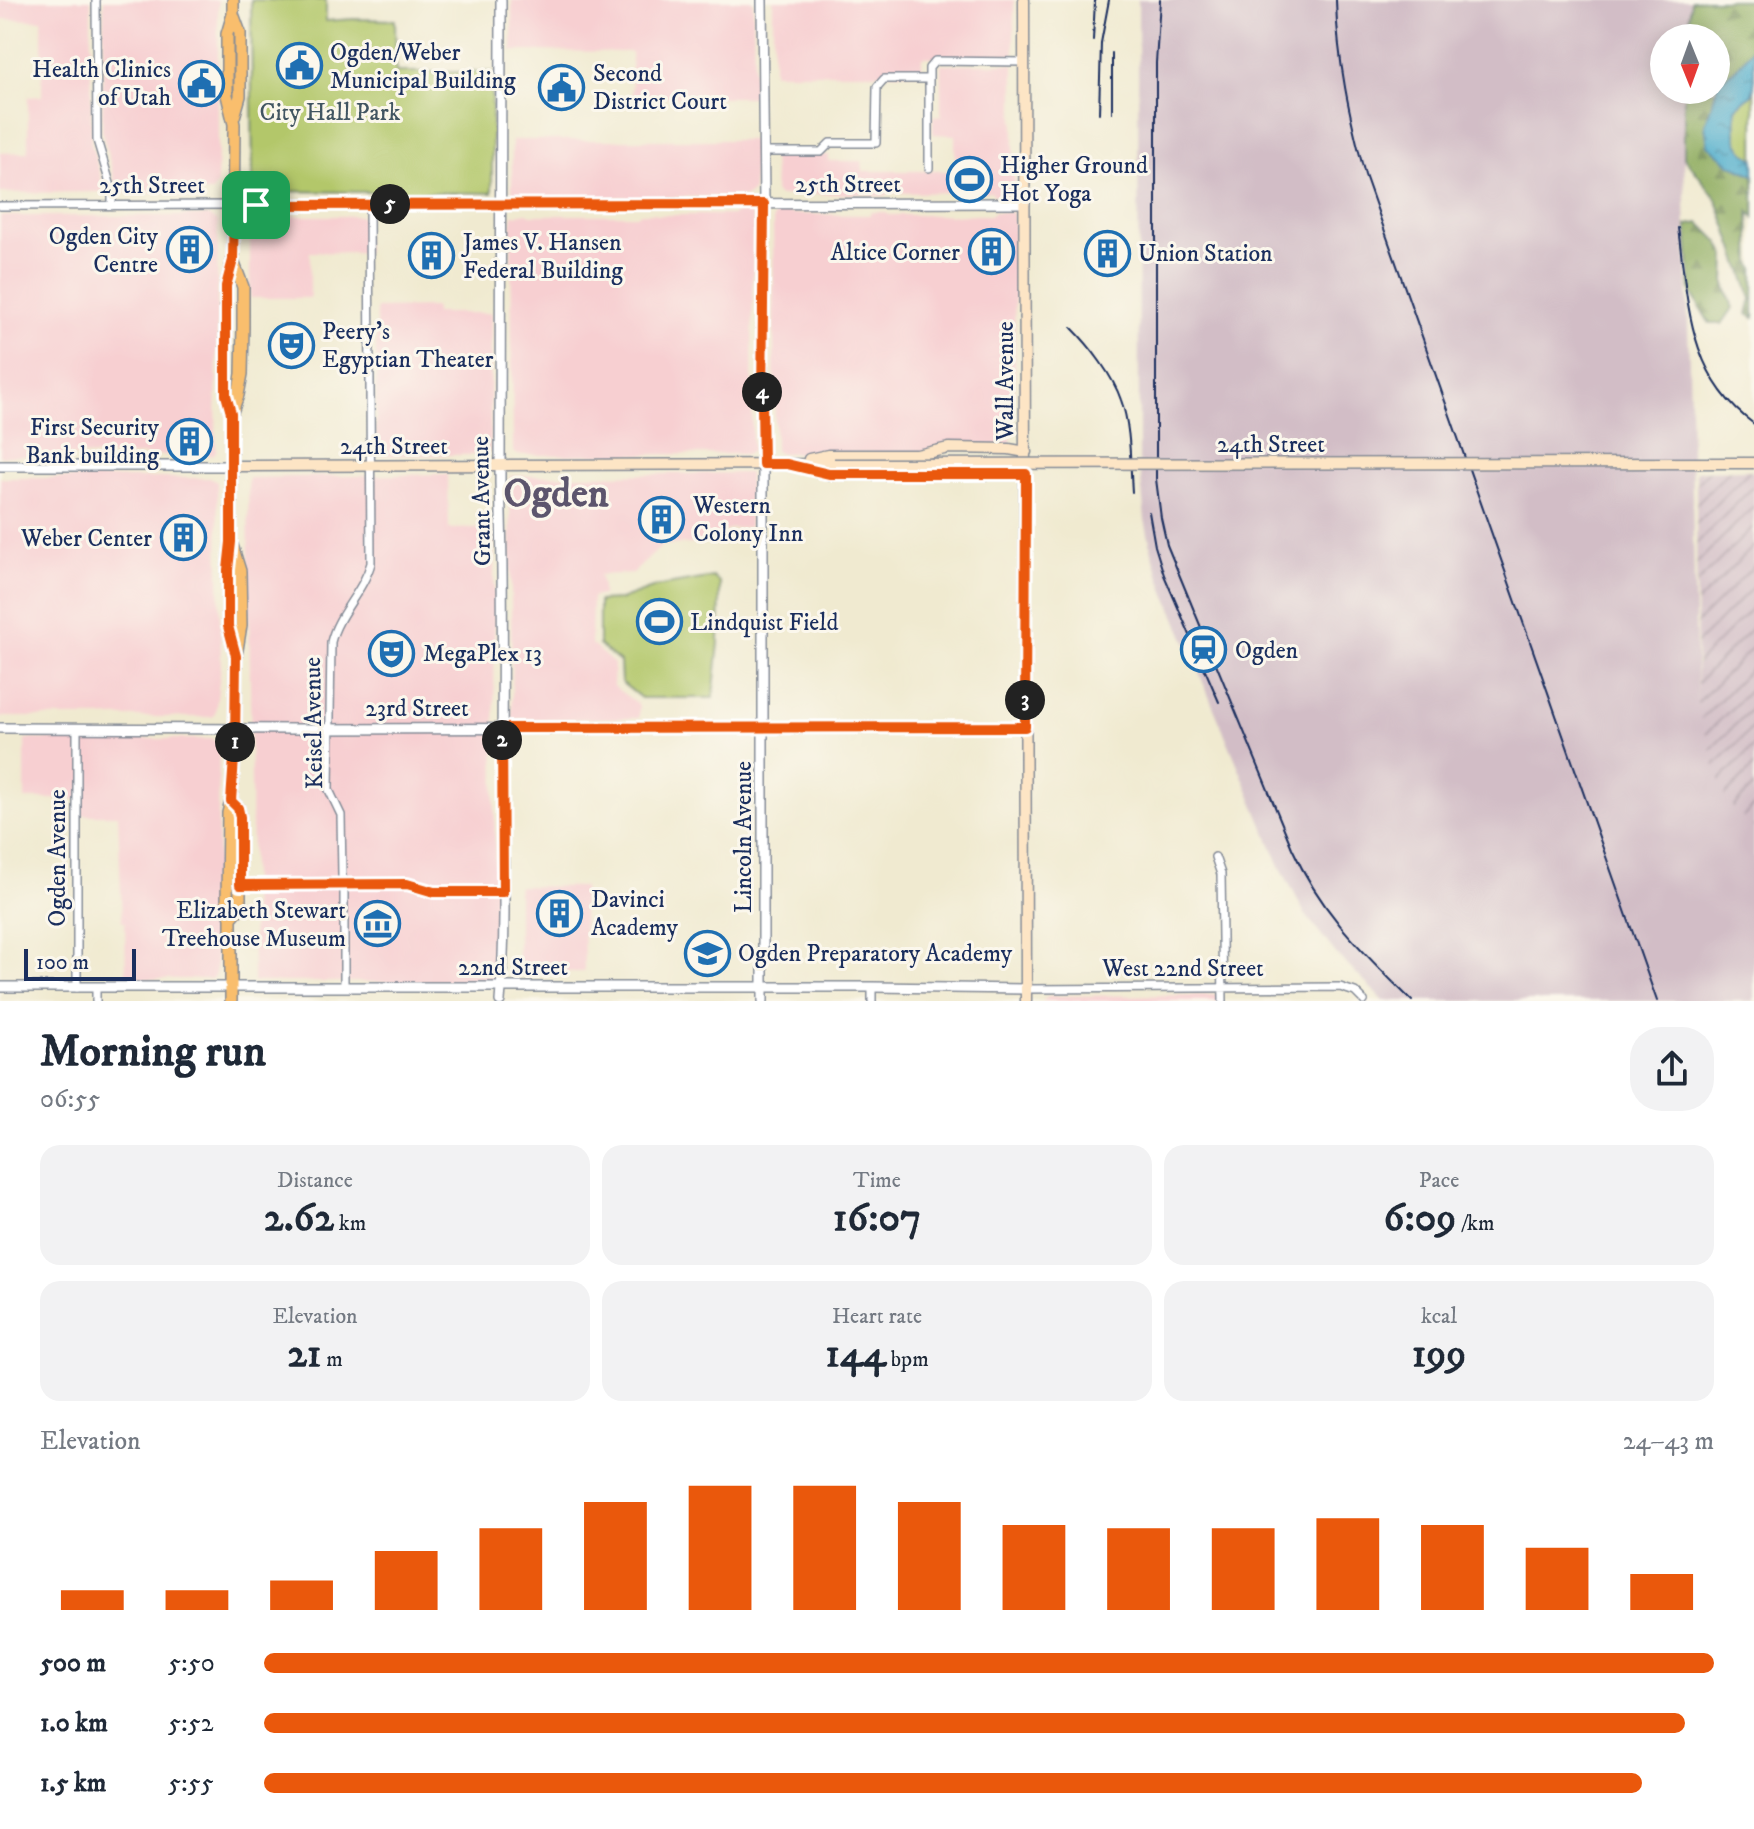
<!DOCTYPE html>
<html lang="en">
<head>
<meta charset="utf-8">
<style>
  body { margin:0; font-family:"IM FELL DW Pica",serif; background:#f2f2f3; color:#1f2937; height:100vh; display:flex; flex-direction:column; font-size:30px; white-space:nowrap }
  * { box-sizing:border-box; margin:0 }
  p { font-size:26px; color:#747a83 }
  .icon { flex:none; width:44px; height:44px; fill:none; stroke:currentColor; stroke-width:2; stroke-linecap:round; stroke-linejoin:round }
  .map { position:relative; height:1001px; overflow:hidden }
  .panel { display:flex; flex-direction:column; background:#fff; flex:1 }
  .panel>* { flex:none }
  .needle { width:52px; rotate:179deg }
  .buttons { position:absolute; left:1650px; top:24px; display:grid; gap:16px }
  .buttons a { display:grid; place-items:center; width:80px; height:80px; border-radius:50%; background:#fff; box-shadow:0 4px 20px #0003; font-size:40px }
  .scale { position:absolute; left:24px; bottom:20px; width:112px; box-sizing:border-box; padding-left:8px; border:4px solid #1b2f5e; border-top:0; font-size:22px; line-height:28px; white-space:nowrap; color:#1b2f5e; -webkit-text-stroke:6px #fbf7ec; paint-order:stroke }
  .pin { position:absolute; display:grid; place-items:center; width:68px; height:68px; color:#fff; margin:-34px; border-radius:16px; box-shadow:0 4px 12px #0006 }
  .km { position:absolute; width:40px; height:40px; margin:-20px; border-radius:50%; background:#222; color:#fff; font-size:22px; line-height:40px; text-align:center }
  .round { display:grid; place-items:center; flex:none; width:84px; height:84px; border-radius:32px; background:#f2f2f3 }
  .head { display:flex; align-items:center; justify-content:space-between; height:136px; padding:0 40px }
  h1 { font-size:44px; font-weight:700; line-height:60px }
  .metrics { display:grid; grid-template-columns:repeat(3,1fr); gap:12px; height:136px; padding:8px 40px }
  .metrics div { display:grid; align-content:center; border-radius:20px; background:#f2f2f3; text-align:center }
  .metrics b { font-size:40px; font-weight:700 }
  .metrics small { font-size:22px; font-weight:400 }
  .metrics p { font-size:22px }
  .chart { height:224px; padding:16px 40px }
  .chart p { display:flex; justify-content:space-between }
  .chart svg { width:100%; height:144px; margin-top:8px; stroke:#ea580c; stroke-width:6 }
  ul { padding:0 40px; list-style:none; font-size:26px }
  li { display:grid; grid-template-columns:128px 96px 1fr; align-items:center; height:60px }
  li i { height:20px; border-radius:10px; background:#ea580c }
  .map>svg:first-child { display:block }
</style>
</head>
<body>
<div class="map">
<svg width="1754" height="1001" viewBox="0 0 1754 1001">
  <defs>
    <pattern id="industrial-furrows" width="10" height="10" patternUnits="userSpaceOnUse" patternTransform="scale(2)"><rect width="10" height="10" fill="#d2bdc6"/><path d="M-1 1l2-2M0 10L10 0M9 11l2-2" fill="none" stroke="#aa9aa4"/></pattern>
    <pattern id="forest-firs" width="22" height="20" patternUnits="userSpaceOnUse" patternTransform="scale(2)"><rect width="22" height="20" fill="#8eac5f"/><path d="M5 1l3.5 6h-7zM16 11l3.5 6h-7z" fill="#738c52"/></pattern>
    <pattern id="water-ripples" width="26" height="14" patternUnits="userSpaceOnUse" patternTransform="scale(2)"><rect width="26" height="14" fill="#4caccb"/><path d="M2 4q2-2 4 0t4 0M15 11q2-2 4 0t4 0" fill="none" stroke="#3e8ca8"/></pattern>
  </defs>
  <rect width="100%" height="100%" fill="#fbf7ec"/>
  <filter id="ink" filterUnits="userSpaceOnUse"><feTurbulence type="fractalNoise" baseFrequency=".0125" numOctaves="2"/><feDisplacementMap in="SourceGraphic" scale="16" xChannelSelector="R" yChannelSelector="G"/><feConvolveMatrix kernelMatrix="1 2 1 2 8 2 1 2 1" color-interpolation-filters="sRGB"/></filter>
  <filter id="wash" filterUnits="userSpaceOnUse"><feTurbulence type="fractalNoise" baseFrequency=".006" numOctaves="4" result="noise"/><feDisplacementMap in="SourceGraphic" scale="32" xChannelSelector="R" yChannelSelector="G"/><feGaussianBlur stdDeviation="1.8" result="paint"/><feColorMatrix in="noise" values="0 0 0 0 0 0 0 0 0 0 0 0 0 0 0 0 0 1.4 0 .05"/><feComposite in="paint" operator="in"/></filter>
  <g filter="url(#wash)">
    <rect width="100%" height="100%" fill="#f0ead0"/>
    <path fill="#f7cfd1" d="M0 0H91V143L104 188 102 192 0 193V153L28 152V97L42 96V20L0 19Z
      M104 0H218V149L217 185 212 192 121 193 117 189 102 132Z
      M512 0H753L754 97H632L631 52 512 51Z
      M773 0H1014V56L922 57V72L919 73H773Z
      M941 64H1014V188L1009 195 995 196 991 192 889 193 885 196H872L869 194H792L788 196H780L775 194 773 156 829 155V161H862L863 171H955V135L933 134V116L941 115Z
      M512 140H754L753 191 746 197H519L512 193Z
      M737 212 749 213 753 218 752 451 746 454 518 455 513 452 511 229 513 215 527 213 531 215H638L641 213H655L658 215H733Z
      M778 212H788L792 214 869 215 872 212H885L889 215H991L994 212H1009L1013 214 1014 218 1015 373 1011 445 911 453H779L775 451 773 218Z
      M0 216H208L218 221 216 452 212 455 0 456Z
      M257 216H360L364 219 367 253 310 252V298H250V222Z
      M435 307V313H491L490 451 485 455H379L376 450V308Z
      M749 473V527L729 529 694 544 663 545 633 573 599 575 602 585V595L592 597 591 644 614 664 613 686 639 705V718L512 719 510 476Z
      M448 474 449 529 494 528 495 982H253L248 478Z
      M0 478H211L217 482 221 666 215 715 212 717H0Z
      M25 739H211L217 742 219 747 216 968 215 975 211 979H126L125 922H122L118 815H79V799H25Z
      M518 886 583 887 584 972 518 971Z
      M1219 995V1001H1042L1050 996Z"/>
    <path fill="url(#industrial-furrows)" d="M1750 470 1754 473V831L1738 817 1721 793 1697 714 1696 471Z"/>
    <path fill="#d2bdc6" d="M1138 0H1691L1687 38H1664V90H1684V152L1697 704 1723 794 1732 807 1754 828V1001H1384L1338 956 1305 914 1280 866 1164 589 1153 556 1145 520 1139 460Z"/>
    <path fill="url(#forest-firs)" stroke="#546e5e" stroke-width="2" d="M1691 0H1754C1754 14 1754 32 1753 45 1749 60 1731 73 1719 82L1730 164 1754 175V218L1749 211 1751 264 1754 268V318L1748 314 1752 299 1716 198 1684 157V90H1716V38H1687Z
      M1700 223 1719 242 1726 256 1725 284 1733 308 1722 324H1710L1691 292 1687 225Z"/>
    <path fill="#b3c76b" stroke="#677b64" stroke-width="2" d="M251 0H326V21L354 19 395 20 396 72H492V193L253 191Z
      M1754 87V159C1732 146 1735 130 1736 108L1752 94Z
      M713 577 720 583 719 643 713 698H641L621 682 620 662 599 645V601L620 600 655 587Z"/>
    <path fill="url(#water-ripples)" stroke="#346e94" stroke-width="2" d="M1754 43V87L1752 94 1736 108C1735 130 1732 146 1754 159V175L1730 164 1708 145 1705 125 1719 82 1735 70 1751 51Z"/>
  </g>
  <g filter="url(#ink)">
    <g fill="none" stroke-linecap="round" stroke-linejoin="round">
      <defs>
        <path id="minor" d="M96 0 97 140 112 190V206
          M764 152H821L830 143H876L877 87 884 79H929V68L935 61 1025 62
          M929 168V79
          M0 206 234 205
          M77 728V988
          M1215 857 1221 874 1223 1001
          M240 885 407 884 434 892H503
          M344 987V884L342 876 341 815 329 790 331 642C338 613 363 592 371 563L369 204
          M96 988V1001
          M1026 989 1340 987 1355 992 1364 1001
          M872 1001V987"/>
        <path id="tertiary" d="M762 0 764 204 762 409 763 464V1001
          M234 205 1025 203
          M0 466H232
          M0 728 299 729 1025 727
          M0 987H872L1026 989
          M500 1001C507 928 503 854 502 782 502 682 504 582 500 483L501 0"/>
        <path id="secondary" d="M1024 0 1026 1001
          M809 459 828 455H917L949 448 1009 449 1026 452
          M232 466 834 464
          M805 468 829 474H1026"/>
        <path id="primary" d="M233 0V14L240 33V96L234 117
          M233 14 227 34V95L234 124 233 260 226 286V395L231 413V542L228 570V626L236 656
          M232 412 238 395 242 374 243 327V287L233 261
          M231 918 238 910 240 904V817L238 808 231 801
          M231 1001V918L227 905 228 813 231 801 235 744 236 656 241 625 240 571 232 545"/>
      </defs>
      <use href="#minor" stroke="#868c97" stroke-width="10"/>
      <use href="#tertiary" stroke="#868c97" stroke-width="12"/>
      <use href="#secondary" stroke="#868c97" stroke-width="13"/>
      <use href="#primary" stroke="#868c97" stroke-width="14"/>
      <use href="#minor" stroke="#fff" stroke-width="7"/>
      <use href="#tertiary" stroke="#fff" stroke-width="9"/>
      <use href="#secondary" stroke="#fde5c5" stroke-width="10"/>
      <use href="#primary" stroke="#f9be6d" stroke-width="11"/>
      <path stroke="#1b2f5e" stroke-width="2" d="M1160 0 1156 63V479L1161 518 1167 545 1292 848C1321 913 1363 952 1412 1001
        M1336 0C1337 60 1350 118 1365 175L1657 1001
        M1093 40 1095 0
        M1112 53V113
        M1099 113 1101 43 1109 0
        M1678 228C1688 302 1688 376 1754 424
        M1072 328C1090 346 1113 376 1121 400 1131 426 1130 464 1132 492
        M1149 512 1155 546 1164 575 1219 702"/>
      <defs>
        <path id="secondary-bridge" d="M834 464 1754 463"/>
      </defs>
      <use href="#secondary-bridge" stroke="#868c97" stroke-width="13" stroke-linecap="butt"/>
      <use href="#secondary-bridge" stroke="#fde5c5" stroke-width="10"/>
    </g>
  </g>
  <g fill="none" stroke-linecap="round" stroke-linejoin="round" filter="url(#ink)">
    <defs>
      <path id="route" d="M764 204 762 403 763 464H787L829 474H1026L1025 727 502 728 503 892H434L407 884 240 885V817L238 808 231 801 235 744 236 656 228 626V570L231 542V413L226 395V286L233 260 234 205Z"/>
    </defs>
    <use href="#route" stroke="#fff" stroke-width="16"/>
    <use href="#route" stroke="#ea580c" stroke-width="10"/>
  </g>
  <defs>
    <symbol id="civic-ring" viewBox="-11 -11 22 22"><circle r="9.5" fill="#fbf7ec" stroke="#1f6fb2" stroke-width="1.5"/><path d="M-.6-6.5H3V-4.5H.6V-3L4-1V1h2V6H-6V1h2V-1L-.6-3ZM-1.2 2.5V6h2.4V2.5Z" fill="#1f6fb2"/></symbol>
    <symbol id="stadium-ring" viewBox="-11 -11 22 22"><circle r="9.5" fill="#fbf7ec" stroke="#1f6fb2" stroke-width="1.5"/><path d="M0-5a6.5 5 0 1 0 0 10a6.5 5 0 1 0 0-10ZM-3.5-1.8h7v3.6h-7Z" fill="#1f6fb2"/></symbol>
    <symbol id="building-ring" viewBox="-11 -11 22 22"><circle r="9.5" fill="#fbf7ec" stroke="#1f6fb2" stroke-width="1.5"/><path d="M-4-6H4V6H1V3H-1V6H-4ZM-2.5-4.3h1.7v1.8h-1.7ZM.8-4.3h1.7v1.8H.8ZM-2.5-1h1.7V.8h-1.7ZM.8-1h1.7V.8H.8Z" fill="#1f6fb2"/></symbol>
    <symbol id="theatre-ring" viewBox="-11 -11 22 22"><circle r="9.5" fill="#fbf7ec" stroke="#1f6fb2" stroke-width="1.5"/><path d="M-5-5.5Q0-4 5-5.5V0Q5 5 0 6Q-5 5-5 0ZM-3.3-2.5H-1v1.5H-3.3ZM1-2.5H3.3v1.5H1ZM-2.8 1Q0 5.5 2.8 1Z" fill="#1f6fb2"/></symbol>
    <symbol id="station-ring" viewBox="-11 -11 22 22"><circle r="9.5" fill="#fbf7ec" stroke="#1f6fb2" stroke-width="1.5"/><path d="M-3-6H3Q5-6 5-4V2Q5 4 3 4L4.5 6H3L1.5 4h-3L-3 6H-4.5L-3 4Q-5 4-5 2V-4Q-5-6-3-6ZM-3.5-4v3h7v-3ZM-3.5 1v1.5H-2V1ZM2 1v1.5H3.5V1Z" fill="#1f6fb2"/></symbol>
    <symbol id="museum-ring" viewBox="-11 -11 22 22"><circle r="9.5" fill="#fbf7ec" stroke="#1f6fb2" stroke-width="1.5"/><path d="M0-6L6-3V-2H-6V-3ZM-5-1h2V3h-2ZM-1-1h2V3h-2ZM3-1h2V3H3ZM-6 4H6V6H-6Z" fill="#1f6fb2"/></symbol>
    <symbol id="school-ring" viewBox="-11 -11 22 22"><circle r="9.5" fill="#fbf7ec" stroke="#1f6fb2" stroke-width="1.5"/><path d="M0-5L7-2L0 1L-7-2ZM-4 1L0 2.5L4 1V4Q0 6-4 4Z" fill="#1f6fb2"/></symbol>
  </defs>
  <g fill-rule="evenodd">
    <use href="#civic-ring" x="274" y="40" width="51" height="51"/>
    <use href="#civic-ring" x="176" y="58" width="51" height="51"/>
    <use href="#civic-ring" x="536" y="62" width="51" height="51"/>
    <use href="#stadium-ring" x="944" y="154" width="51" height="51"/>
    <use href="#building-ring" x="164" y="224" width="51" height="51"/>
    <use href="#building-ring" x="966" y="226" width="51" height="51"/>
    <use href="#building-ring" x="1082" y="228" width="51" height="51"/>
    <use href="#building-ring" x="406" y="230" width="51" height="51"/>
    <use href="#theatre-ring" x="266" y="320" width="51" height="51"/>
    <use href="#building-ring" x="164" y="416" width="51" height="51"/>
    <use href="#building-ring" x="636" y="494" width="51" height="51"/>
    <use href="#building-ring" x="158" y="512" width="51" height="51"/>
    <use href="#stadium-ring" x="634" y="596" width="51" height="51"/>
    <use href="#station-ring" x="1178" y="624" width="51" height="51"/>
    <use href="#theatre-ring" x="366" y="628" width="51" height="51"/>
    <use href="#building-ring" x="534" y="888" width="51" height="51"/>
    <use href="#museum-ring" x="352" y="898" width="51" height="51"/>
    <use href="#school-ring" x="682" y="928" width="51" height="51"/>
  </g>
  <g text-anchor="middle" stroke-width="6" stroke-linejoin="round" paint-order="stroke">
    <g font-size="24" fill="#1b2f5e" stroke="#fbf7ec" text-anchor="start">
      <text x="330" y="60">Ogden/Weber<tspan x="330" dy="28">Municipal Building</tspan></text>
      <text x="171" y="77" text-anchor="end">Health Clinics<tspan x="171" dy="28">of Utah</tspan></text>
      <text x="593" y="81">Second<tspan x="593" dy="28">District Court</tspan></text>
      <text x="1000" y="173">Higher Ground<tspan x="1000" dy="28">Hot Yoga</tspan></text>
      <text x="158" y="244" text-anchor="end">Ogden City<tspan x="158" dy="28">Centre</tspan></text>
      <text x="463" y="250">James V. Hansen<tspan x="463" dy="28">Federal Building</tspan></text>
      <text x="960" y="260" text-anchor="end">Altice Corner</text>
      <text x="1138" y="261">Union Station</text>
      <text x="322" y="339">Peery's<tspan x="322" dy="28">Egyptian Theater</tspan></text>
      <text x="159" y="435" text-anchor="end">First Security<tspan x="159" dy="28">Bank building</tspan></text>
      <text x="693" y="513">Western<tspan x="693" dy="28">Colony Inn</tspan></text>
      <text x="152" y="546" text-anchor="end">Weber Center</text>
      <text x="690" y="630">Lindquist Field</text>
      <text x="1235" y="658">Ogden</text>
      <text x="423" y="661">MegaPlex 13</text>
      <text x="591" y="907">Davinci<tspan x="591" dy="28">Academy</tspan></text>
      <text x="346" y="918" text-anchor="end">Elizabeth Stewart<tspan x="346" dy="28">Treehouse Museum</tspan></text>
      <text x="738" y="961">Ogden Preparatory Academy</text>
    </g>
    <g font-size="24" fill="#415561" stroke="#fbf7ec">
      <text x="330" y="120">City Hall Park</text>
    </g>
    <g font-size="24" fill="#1b2f5e" stroke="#fbf7ec">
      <text x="848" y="192">25th Street</text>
      <text x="152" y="193">25th Street</text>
      <text transform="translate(1005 381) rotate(-90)" y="8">Wall Avenue</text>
      <text x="1271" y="452">24th Street</text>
      <text x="394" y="454">24th Street</text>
      <text transform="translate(481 501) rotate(-91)" y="8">Grant Avenue</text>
      <text x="417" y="716">23rd Street</text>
      <text transform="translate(313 723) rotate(-91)" y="8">Keisel Avenue</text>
      <text transform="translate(743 837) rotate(-90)" y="8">Lincoln Avenue</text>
      <text transform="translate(57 858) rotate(-90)" y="8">Ogden Avenue</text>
      <text x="513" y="975">22nd Street</text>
      <text x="1183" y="976">West 22nd Street</text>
    </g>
    <g font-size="40" font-weight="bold" fill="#5c556d" stroke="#fbf7ec">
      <text x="556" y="506">Ogden</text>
    </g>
  </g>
</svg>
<div class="buttons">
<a><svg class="needle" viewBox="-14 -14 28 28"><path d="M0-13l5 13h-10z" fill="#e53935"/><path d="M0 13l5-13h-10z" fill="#747a83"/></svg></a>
</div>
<div class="scale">100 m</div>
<div class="pin" style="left:256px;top:205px;background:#1e9e55"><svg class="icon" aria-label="arrive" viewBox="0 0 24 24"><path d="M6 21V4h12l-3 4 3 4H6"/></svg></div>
<b class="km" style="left:235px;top:742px">1</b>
<b class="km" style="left:502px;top:740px">2</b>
<b class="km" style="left:1025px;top:700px">3</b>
<b class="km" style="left:762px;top:392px">4</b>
<b class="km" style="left:390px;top:204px">5</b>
</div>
<section class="panel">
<div class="head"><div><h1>Morning run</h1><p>06:55</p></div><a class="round"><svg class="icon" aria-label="share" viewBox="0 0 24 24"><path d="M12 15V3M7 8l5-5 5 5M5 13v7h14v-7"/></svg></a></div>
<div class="metrics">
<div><p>Distance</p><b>2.62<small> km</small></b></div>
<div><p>Time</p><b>16:07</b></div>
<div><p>Pace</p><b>6:09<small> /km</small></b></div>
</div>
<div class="metrics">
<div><p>Elevation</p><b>21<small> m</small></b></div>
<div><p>Heart rate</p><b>144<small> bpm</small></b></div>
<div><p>kcal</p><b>199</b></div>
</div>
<div class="chart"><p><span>Elevation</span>24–43 m</p>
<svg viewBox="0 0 160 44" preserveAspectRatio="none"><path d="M5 44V38M15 44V38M25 44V35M35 44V26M45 44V19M55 44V11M65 44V6M75 44V6M85 44V11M95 44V18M105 44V19M115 44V19M125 44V16M135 44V18M145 44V25M155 44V33"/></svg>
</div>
<ul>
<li><b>500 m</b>5:50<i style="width:100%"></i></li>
<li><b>1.0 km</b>5:52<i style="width:98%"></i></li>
<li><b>1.5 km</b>5:55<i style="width:95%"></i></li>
</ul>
</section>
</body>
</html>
